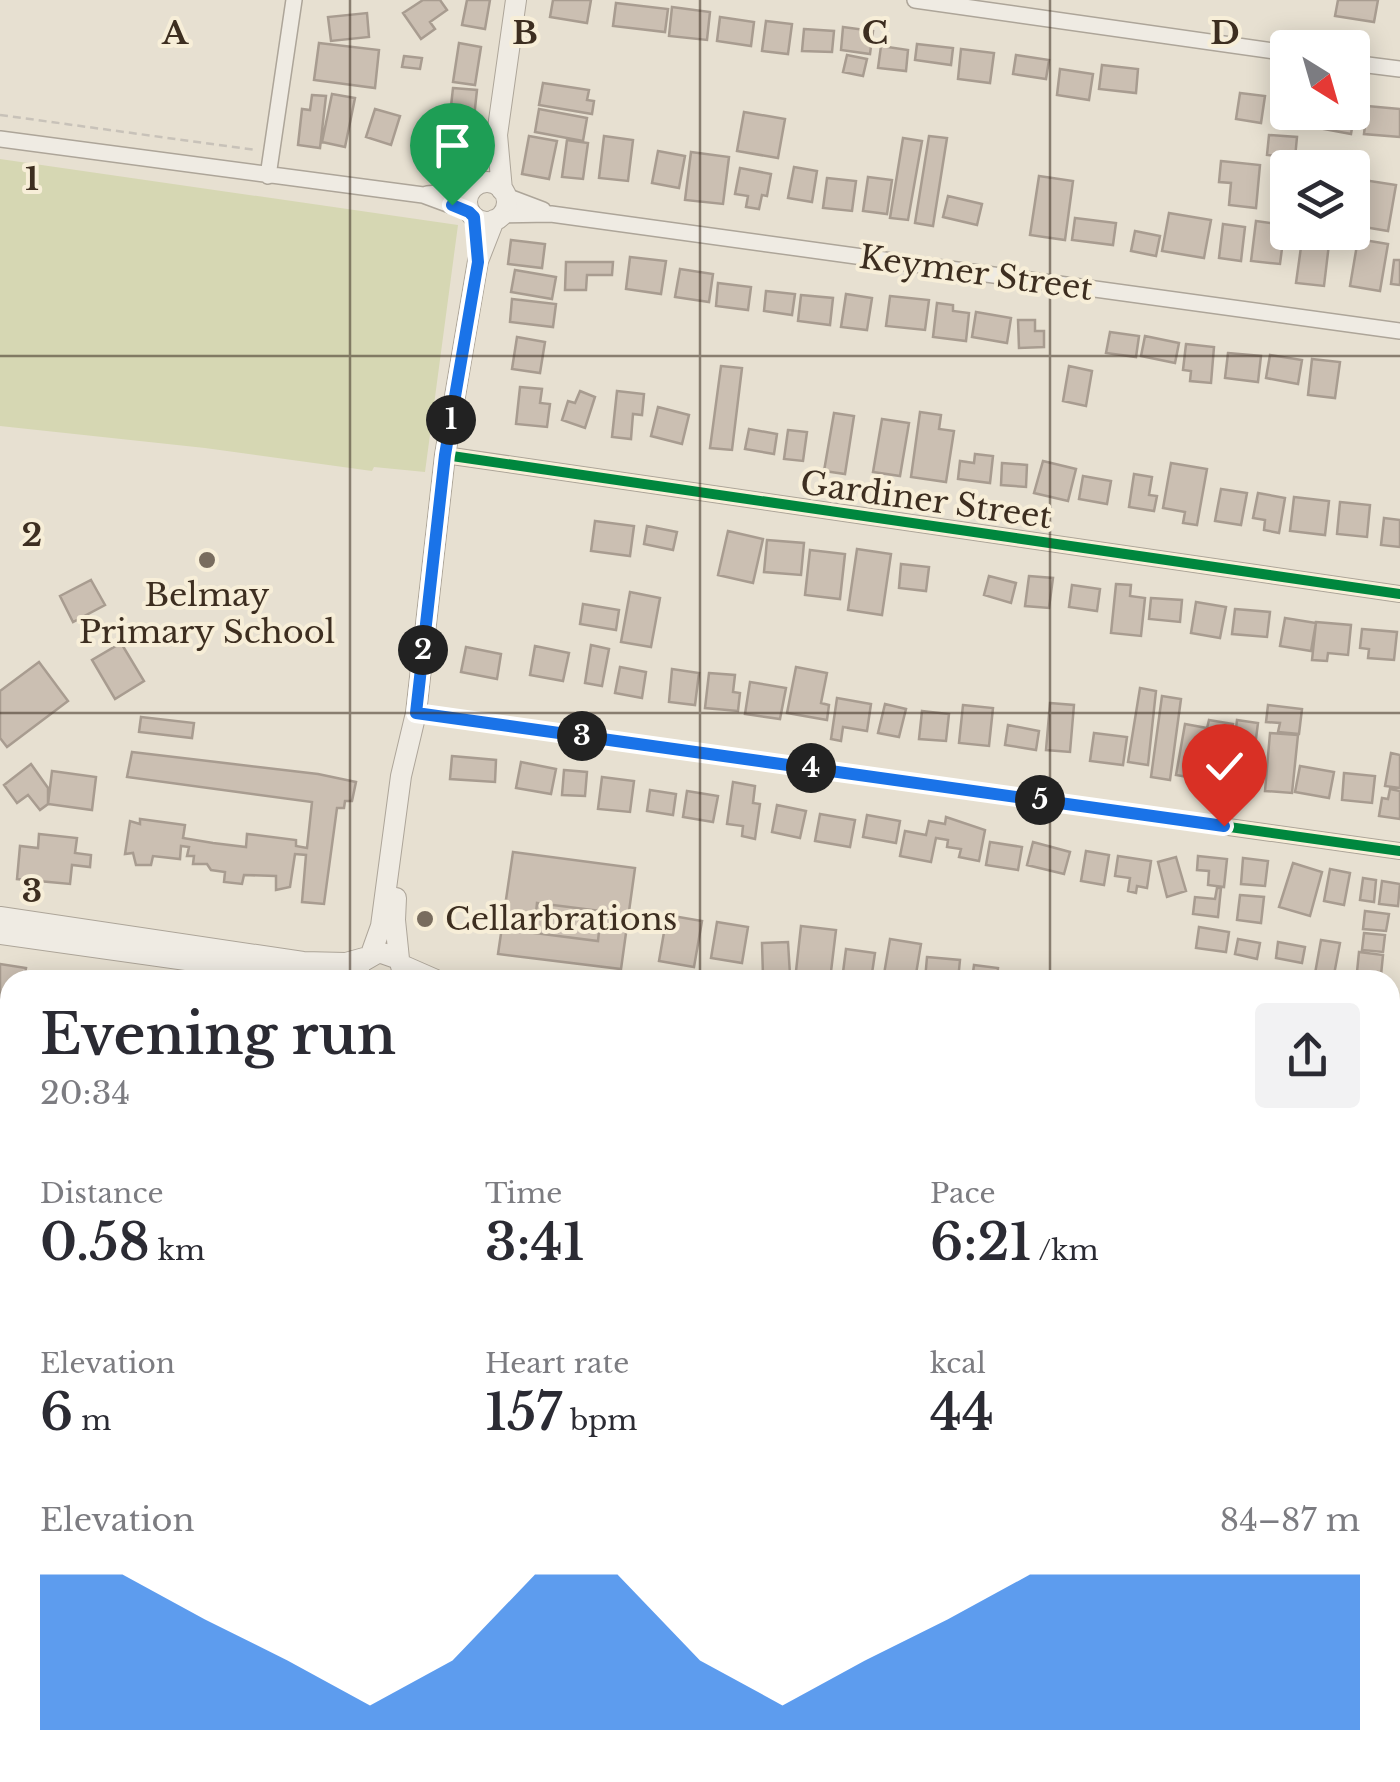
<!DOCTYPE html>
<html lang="en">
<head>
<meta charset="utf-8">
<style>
  body { margin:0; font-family:"Libre Baskerville",serif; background:#f2f2f3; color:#2b2b33; height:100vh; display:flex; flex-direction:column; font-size:38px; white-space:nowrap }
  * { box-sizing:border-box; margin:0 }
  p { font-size:32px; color:#7c7c81 }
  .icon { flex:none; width:55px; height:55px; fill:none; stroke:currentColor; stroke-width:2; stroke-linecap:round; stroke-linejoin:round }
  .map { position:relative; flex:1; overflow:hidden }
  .panel { position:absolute; left:0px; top:970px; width:1400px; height:812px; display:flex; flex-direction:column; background:#fff; border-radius:30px 30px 0 0; box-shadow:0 5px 25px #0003 }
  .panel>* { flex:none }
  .needle { width:65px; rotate:143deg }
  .fabs { position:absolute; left:1270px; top:30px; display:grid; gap:20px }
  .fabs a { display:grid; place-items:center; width:100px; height:100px; border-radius:10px; background:#fff; box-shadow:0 5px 25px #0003; font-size:50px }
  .pin { position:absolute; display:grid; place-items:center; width:85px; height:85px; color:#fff; margin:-102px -42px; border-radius:50% 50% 50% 0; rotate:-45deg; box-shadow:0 0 10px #0007 }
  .pin .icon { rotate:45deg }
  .km { position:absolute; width:50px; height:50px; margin:-25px; border-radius:50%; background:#222; color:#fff; font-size:28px; line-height:50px; text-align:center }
  .round { display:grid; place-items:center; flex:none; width:105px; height:105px; border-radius:10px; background:#f2f2f3 }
  .summary { display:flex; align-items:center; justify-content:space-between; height:170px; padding:0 40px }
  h1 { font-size:55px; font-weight:600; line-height:75px }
  .metrics { display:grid; grid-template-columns:repeat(3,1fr); gap:15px; height:170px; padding:10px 40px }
  .metrics div { display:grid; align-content:center }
  .metrics b { font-size:50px; font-weight:600 }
  .metrics small { font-size:28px; font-weight:400 }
  .metrics p { font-size:28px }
  .chart { height:280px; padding:20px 40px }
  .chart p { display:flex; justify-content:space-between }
  .chart svg { width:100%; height:180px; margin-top:10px; fill:#1a73e8; opacity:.7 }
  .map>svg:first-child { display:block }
</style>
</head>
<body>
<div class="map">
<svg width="1400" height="1782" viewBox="0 0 1400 1782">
  <rect width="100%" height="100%" fill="#e7e0d1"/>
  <path fill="#d6d7b3" d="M0 159 458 225 425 472 374 467 372 471 205 448 0 426Z
    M1390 1147 1400 1149V1255L1390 1248Z
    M283 1772H717V1773L713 1782H278Z"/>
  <path fill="#cbbfb2" stroke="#a89c90" stroke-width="2.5" d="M423 0H440L447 10 430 22 435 29 421 39 403 13Z
    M467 0H490L485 29 462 25Z
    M553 0H591L587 23 550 17Z
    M1338 0H1378L1374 22 1335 16Z
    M616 3 668 9 665 32 613 26Z
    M672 7 710 12 707 40 669 36Z
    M367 13 369 37 331 41 328 17Z
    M720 17 754 22 751 46 717 41Z
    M766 21 792 24 788 54 762 51Z
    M843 27 873 31 870 54 841 50Z
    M804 29 834 31 832 52 802 51Z
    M319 43 379 50 375 88 314 80Z
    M459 43 481 47 475 85 453 82Z
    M917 44 953 48 951 65 915 60Z
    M881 46 908 50 906 71 878 68Z
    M961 49 994 53 990 83 958 79Z
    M847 55 867 59 863 76 843 72Z
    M1016 55 1049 60 1046 79 1013 74Z
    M404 56 422 58 420 69 402 67Z
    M1102 65 1138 69 1136 93 1099 89Z
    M1060 69 1093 74 1089 100 1057 95Z
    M543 83 589 90 587 100 594 101 592 114 539 105Z
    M453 88 477 90 473 127 449 124Z
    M1240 93 1265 96 1261 123 1236 119Z
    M332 94 355 98 345 147 322 142Z
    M312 95 326 96 320 148 298 145 302 109 310 110Z
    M1281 95 1288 96V112H1307L1305 127 1276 122Z
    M1352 104H1356L1351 134 1313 127 1315 112H1352Z
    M1367 106 1400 109V137L1364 134Z
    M375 109 400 116 391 145 366 137Z
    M539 109 587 118 583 141 535 132Z
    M744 112 785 119 778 158 737 151Z
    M456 131 461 154 428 162 426 151 418 153 415 140Z
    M1269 135 1297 137 1295 158 1267 155Z
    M529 136 557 141 549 179 522 174Z
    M604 136 633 140 628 181 599 178Z
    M929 136 947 138 933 226 915 223Z
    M903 138 922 141 908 220 890 218Z
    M567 140 588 143 583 179 562 177Z
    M658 151 685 156 679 188 652 183Z
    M691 152 729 157 723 204 685 200Z
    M1221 161 1260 165 1256 208 1229 205 1231 183 1219 182Z
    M794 167 817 171 812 202 788 198Z
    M740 168 771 174 767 196 762 195 759 209 746 207 748 196 735 194Z
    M1039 176 1073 181 1065 240 1030 235Z
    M868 177 892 180 887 214 863 211Z
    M827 178 856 181 852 211 823 208Z
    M1357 179 1396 185 1388 231 1364 227 1367 207 1353 205Z
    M948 196 982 204 977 225 943 217Z
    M1169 213 1211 220 1204 258 1162 251Z
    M1075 218 1116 223 1113 245 1072 240Z
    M1256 221 1285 225 1280 264 1251 261Z
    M1223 224 1245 227 1241 261 1219 258Z
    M1135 231 1160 236 1156 256 1131 251Z
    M1358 239 1388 244 1380 291 1350 286Z
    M511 240 545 244 542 268 508 264Z
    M1302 240 1329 244 1324 286 1296 283Z
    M630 257 666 261 661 294 626 289Z
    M1394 260H1400V285L1391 284Z
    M566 262H613L612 275H587L586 290H565Z
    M680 269 713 274 709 302 675 297Z
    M515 270 556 277 552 299 511 292Z
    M718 283 751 287 748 310 716 306Z
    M766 291 795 294 792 315 764 311Z
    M846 294 872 298 867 330 841 327Z
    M801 295 833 298 830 325 798 321Z
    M890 296 929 300 925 330 886 326Z
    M512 299 556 304 553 327 510 322Z
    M937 303 953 305V311L969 313 966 341 933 337Z
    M976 312 1011 318 1007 343 972 337Z
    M1018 320H1035V331H1044V347L1019 348Z
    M1110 332 1139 336 1136 357 1106 353Z
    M1145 336 1179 343 1175 363 1141 356Z
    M517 337 545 342 540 373 512 369Z
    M1186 344 1214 347 1211 383 1190 381 1191 371 1183 370Z
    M1228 353 1261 356 1258 382 1225 378Z
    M1270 355 1302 360 1298 384 1266 378Z
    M1312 359 1340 362 1335 398 1308 395Z
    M721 366 742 368 732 450 710 448Z
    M1069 366 1092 371 1086 406 1063 401Z
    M520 387 542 389 540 403 550 404 547 427 516 424Z
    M580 391 595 397 585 428 562 420 568 401 575 403Z
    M617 391 644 394 642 415 633 414 631 439 612 437Z
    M658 407 689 415 682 444 651 436Z
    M920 412 941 415 939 429 954 431 946 482 911 477Z
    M834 413 854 416 845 474 824 471Z
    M882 419 909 423 900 476 873 472Z
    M749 429 777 434 774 454 745 449Z
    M788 430 807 432 803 461 784 459Z
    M975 454 993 456 990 483 958 479 960 461 974 463Z
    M1043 461 1076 469 1068 501 1034 493Z
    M1002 463 1027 465 1026 487 1001 485Z
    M1171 463 1207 469 1197 525 1183 523 1185 512 1163 508Z
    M1134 474 1152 477 1149 495 1157 496 1154 511 1129 507Z
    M1083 476 1111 481 1107 504 1079 499Z
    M1221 489 1247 493 1241 525 1215 521Z
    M1258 493 1285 498 1279 533 1264 530 1265 520 1253 518Z
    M1294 497 1329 501 1325 535 1290 531Z
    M1340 502 1370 505 1367 537 1337 534Z
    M1384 518 1400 520V547L1381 545Z
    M595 521 634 526 630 556 591 551Z
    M647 526 677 532 673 550 644 544Z
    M728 531 763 539 753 583 718 575Z
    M767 540 804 543 801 575 764 572Z
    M857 549 891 554 882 615 848 610Z
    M810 550 845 554 840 599 805 595Z
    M901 564 929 567 926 591 899 588Z
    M989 576 1016 583 1011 603 984 595Z
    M1029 576 1053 578 1049 608 1025 606Z
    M91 580 105 605 73 622 60 596Z
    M1116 584 1131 585 1130 596 1145 598 1141 636 1111 633Z
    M1072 585 1100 589 1097 611 1069 607Z
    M630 592 660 598 651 647 621 642Z
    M1151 598 1182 600 1180 622 1149 619Z
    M1196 602 1226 607 1220 638 1191 633Z
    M583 604 619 610 616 630 580 624Z
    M1235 609 1270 612 1267 637 1232 634Z
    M1285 618 1316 623 1311 651 1280 646Z
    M1316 622 1351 625 1348 655 1328 653 1327 661 1312 660Z
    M1362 629 1397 632 1394 660 1368 658 1369 649 1360 648Z
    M121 643 144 681 115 699 92 660Z
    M591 645 609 649 602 686 585 683Z
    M535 646 569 653 563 681 530 675Z
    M466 647 501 654 497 679 461 672Z
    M39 662 68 701 7 747 0 738V691Z
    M620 667 646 672 642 698 615 693Z
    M796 667 827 673 821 703 829 705 827 720 787 713Z
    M672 669 699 673 695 705 669 702Z
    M709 673 735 675 733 692 740 693 738 711 705 708Z
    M750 682 786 688 780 719 745 714Z
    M1140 688 1156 691 1148 765 1128 762Z
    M1162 696 1181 699 1170 780 1151 777Z
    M837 698 871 704 867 731 843 727 841 741 831 739Z
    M1050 703 1074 705 1070 752 1046 750Z
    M885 704 906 709 899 737 878 733Z
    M963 705 993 708 989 746 959 743Z
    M1268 705 1302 709 1299 734 1278 732 1280 723 1266 722Z
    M922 711 949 714 946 741 919 739Z
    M141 717 194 723 192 738 139 732Z
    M1209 720 1233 724 1223 783 1176 775 1185 724 1207 728Z
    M1237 720 1258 723 1251 778 1230 776Z
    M1008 725 1039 731 1036 750 1005 745Z
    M1094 733 1127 737 1123 765 1090 761Z
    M1270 733 1298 735 1292 793 1265 791Z
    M132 752 318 774 356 782 352 801H345L344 808H337L324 904 302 902 306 855 295 854 290 887 276 890V876L244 875 242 884 224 882 225 872 211 870 207 864H193L194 856H187L189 847 181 846 180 859 153 856 151 865H136L133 853 125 854 130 821 140 824V819L185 825 183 838 213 843 246 847 247 834 296 840V846L307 848 312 802 127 777Z
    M1391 753 1400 755V788L1385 786Z
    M452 756 496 760 495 782 450 779Z
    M521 762 556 769 551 794 516 788Z
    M31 764 48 788V804L40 810 28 795 17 803 4 785Z
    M1300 766 1334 772 1329 798 1295 792Z
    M564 770 587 772 585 796 562 795Z
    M52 771 96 777 92 810 48 804Z
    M1344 773 1375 776 1372 803 1342 800Z
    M602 777 634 781 630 812 598 809Z
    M733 782 755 786 753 803 760 804 755 839 742 836 743 826 727 824Z
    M1390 789 1400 791V819L1379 816 1382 798 1388 799Z
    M650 790 676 794 673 815 647 811Z
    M687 791 718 796 713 822 683 817Z
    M777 805 806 811 800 838 772 832Z
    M820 814 855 820 850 847 815 841Z
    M867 815 900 821 896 843 863 837Z
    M946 817 985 830 979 861 959 857 961 849 947 847 948 840 936 838 931 862 900 856 905 831 926 835 929 821 945 824Z
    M39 834 77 838 75 853 91 855 90 867 72 865 70 884 17 879 20 846 38 848Z
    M990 842 1022 847 1018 870 986 865Z
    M1033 842 1070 852 1064 874 1027 865Z
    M1086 851 1109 855 1104 885 1081 881Z
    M513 852 635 868 621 969 498 954Z
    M1118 856 1151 861 1147 888 1137 886 1136 893 1128 891 1130 878 1115 876Z
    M1198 856 1227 859 1224 887 1208 885 1209 871 1197 870Z
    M1176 857 1186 891 1167 897 1158 862Z
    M1243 858 1268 861 1265 886 1241 884Z
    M1293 863 1322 872 1310 916 1279 907Z
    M1330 869 1350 873 1344 905 1324 901Z
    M1363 878 1376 880 1374 902 1360 900Z
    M1382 881 1400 884 1398 906 1379 904Z
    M1217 888H1221L1218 917 1193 914 1195 897 1215 899Z
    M1240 895 1264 897 1261 923 1237 920Z
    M537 903 601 911 598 941 534 933Z
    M1365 911 1389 914 1386 931 1363 929Z
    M667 915 702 921 694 967 659 961Z
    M717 922 748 927 742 963 711 958Z
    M801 926 836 930 830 980H795Z
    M1199 927 1229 932 1226 952 1196 948Z
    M1364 933 1385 935 1383 952 1362 950Z
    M890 939 921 944 915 980H883Z
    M1238 939 1260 943 1257 959 1235 954Z
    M1321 940 1340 943 1333 980 1314 979Z
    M788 942 790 975 763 976 762 943Z
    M1278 942 1305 947 1302 963 1276 958Z
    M846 949 875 953 871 980H842Z
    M1359 952 1383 955 1381 975 1357 972Z
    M927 957 960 960 958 980H925Z
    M0 964 26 968 24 980H10V1009L0 1007Z
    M974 965 998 968 997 980H972Z
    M1396 1029 1400 1030V1067L1392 1066Z
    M0 1247 9 1248 3 1299 0 1298Z
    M1400 1353V1401L1393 1403 1390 1356Z
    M0 1415 10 1423V1463L0 1455Z
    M1394 1530H1400V1572L1398 1573Z
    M0 1590 10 1598V1638L0 1629Z
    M1400 1717V1740L1390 1741V1718Z
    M6 1735 10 1740V1766L0 1774V1741Z
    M1400 1743V1769L1390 1772V1746Z
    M17 1772H43L41 1776 51 1782H18L13 1778Z
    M58 1772H89L87 1782H56Z
    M97 1772H127L125 1782H95Z
    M137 1772H170L168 1782H135Z
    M175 1772H199L198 1782H174Z
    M805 1772H841L844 1774 839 1782H809L802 1778Z
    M884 1772H893L908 1782H878Z
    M1052 1772H1062L1068 1781 1045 1782 1043 1779Z
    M1069 1772H1108L1110 1777 1100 1782H1073Z
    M1193 1772H1228L1232 1782H1197Z
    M1237 1772H1268L1269 1782H1238Z
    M1279 1772H1314L1310 1782H1275Z
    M1318 1772 1341 1773 1339 1782H1316Z
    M1400 1774V1782H1360V1779Z"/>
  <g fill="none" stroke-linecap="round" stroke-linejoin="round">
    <defs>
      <path id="minor" d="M915 0 1288 53
        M1352 63 1400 69
        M0 139 423 195 469 212
        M268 176 294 0
        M427 194 471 190
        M506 196 543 210
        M501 215 551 214 1400 331
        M445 455 1400 594
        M416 713 1400 851
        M0 1529 10 1519
        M1390 1617H1400
        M1145 1772 1149 1782
        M745 1779 750 1772
        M240 1782 245 1772
        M992 1782 1005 1772"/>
      <path id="tertiary" d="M467 202a20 20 0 1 1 40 0a20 20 0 1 1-40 0Z
        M502 190 497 135 516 0
        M396 898 395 920 399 959
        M0 917 303 962 346 963 364 958
        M0 934 328 980
        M371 954 381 926 401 776 416 713 445 455 478 261 494 220
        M404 966 436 980
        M357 980 360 963 379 952 399 959 405 980
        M1390 1130 1400 1132"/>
    </defs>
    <use href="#minor" stroke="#ada599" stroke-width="18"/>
    <use href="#tertiary" stroke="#ada599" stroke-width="22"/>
    <path stroke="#c8c2b9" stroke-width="2.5" stroke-dasharray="8 5" stroke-linecap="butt" d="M0 115 256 150
      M220 1782 225 1772
      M278 1782 283 1772
      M969 1782 970 1772"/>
    <use href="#minor" stroke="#efebe3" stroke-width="15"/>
    <use href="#tertiary" stroke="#efebe3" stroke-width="20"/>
    <defs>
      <path id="cycleway" d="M445 455 1400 594
        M416 713 1400 851"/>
    </defs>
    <use href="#cycleway" stroke="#f7eed8" stroke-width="16"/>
    <use href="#cycleway" stroke="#00873e" stroke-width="10"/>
  </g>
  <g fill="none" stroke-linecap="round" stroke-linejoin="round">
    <defs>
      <path id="route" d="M452 205 469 212 474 217 478 262 445 455 416 713 1224 826"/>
    </defs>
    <use href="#route" stroke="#fff" stroke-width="20"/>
    <use href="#route" stroke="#1a73e8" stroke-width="12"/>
  </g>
  <path fill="none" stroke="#3d2e20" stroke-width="2.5" stroke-opacity="0.55" d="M350 0V980M700 0V980M1050 0V980M0 356H1400M0 713H1400M0 1069H10M1390 1069H1400M0 1426H10M1390 1426H1400M350 1772V1782M700 1772V1782M1050 1772V1782"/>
  <g fill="#786c5e" stroke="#f7eed8" stroke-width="4">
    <circle cx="207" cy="560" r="10"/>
    <circle cx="425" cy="919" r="10"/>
  </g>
  <g text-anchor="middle" stroke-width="8" stroke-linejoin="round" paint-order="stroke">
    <g font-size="32" fill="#3d2e20" stroke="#f7eed8">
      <text transform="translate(976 273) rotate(8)" y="11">Keymer Street</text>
      <text transform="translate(926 500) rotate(8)" y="11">Gardiner Street</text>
    </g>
    <g font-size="32" fill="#3d2e20" stroke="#f7eed8">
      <text x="207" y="606">Belmay<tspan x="207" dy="37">Primary School</tspan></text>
      <text x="445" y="930" text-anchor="start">Cellarbrations</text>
    </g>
  </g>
  <g font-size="32" text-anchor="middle" font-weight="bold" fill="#3d2e20" stroke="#f7eed8" stroke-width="8" stroke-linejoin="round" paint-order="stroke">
    <text x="175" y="44">A</text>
    <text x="525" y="44">B</text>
    <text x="875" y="44">C</text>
    <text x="1225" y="44">D</text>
    <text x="32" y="190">1</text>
    <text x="32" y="546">2</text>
    <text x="32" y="902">3</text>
  </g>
</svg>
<div class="fabs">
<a><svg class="needle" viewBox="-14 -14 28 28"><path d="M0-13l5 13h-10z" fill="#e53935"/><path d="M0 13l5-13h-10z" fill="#7c7c81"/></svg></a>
<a><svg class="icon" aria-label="layers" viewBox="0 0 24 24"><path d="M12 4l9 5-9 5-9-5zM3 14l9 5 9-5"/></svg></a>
</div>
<div class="pin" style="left:452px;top:205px;background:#1e9e55"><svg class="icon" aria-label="arrive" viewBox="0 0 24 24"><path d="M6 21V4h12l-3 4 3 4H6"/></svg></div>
<div class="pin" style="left:1224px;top:826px;background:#d93025"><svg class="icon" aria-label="check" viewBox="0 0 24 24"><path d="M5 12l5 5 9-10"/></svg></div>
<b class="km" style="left:451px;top:420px">1</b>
<b class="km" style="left:423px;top:650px">2</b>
<b class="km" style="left:582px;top:736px">3</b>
<b class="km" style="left:811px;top:768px">4</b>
<b class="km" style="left:1040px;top:800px">5</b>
<section class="panel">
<div class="summary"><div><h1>Evening run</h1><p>20:34</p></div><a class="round"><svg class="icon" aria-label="share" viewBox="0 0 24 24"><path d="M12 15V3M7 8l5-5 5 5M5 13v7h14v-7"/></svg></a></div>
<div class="metrics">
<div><p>Distance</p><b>0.58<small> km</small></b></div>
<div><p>Time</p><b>3:41</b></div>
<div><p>Pace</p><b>6:21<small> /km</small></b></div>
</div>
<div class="metrics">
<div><p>Elevation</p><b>6<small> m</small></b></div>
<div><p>Heart rate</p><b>157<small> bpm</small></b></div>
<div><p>kcal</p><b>44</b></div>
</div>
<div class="chart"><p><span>Elevation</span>84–87 m</p>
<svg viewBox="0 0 160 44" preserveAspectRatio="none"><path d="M0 44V6L10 6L20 17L30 27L40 38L50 27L60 6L70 6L80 27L90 38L100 27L110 17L120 6L130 6L140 6L150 6L160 6V44z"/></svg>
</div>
</section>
</div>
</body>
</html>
